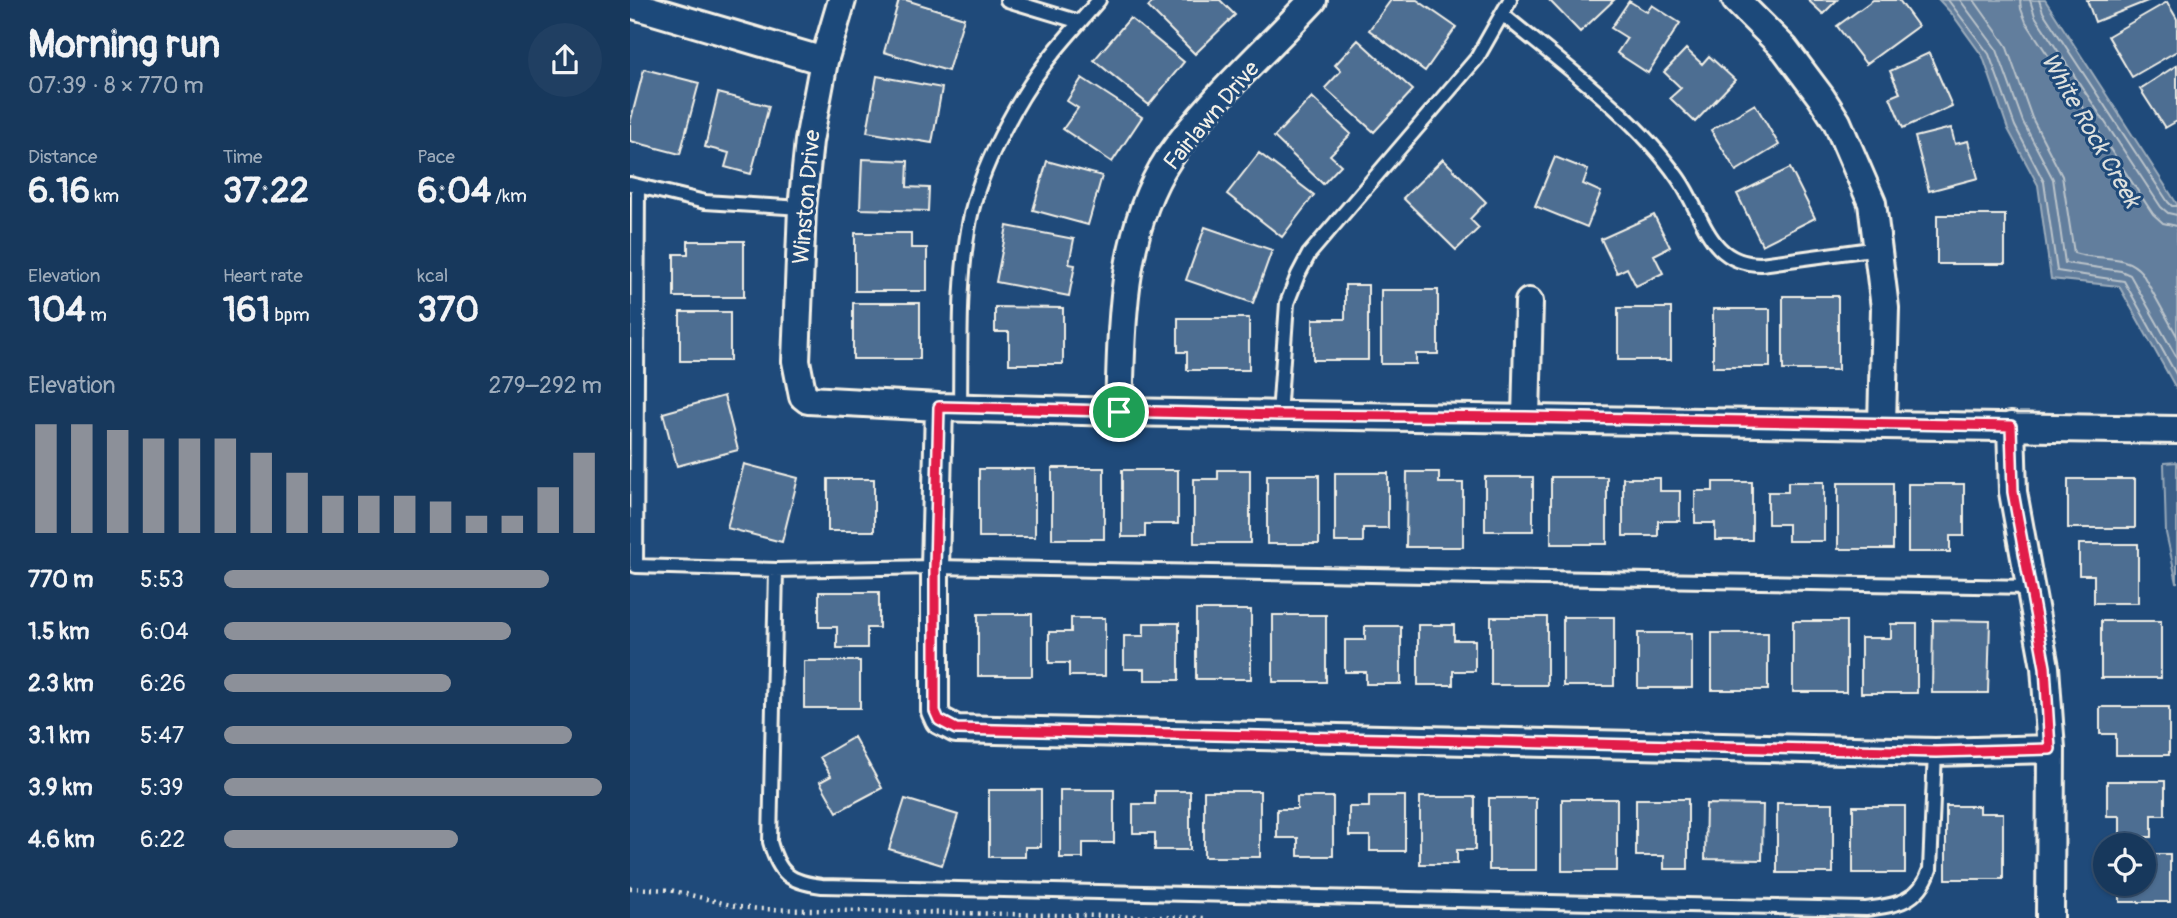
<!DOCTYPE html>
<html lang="en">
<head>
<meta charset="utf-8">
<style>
  body { margin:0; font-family:Pangolin,sans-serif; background:#203f62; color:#f1f3f6; height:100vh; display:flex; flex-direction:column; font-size:26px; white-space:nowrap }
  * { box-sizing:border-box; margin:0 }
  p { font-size:23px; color:#9eacbb }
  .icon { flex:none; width:38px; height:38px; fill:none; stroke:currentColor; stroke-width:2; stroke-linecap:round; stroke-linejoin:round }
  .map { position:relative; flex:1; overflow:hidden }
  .details { display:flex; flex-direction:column; background:#17385c; width:630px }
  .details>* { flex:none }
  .tools { position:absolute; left:1463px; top:833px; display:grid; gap:14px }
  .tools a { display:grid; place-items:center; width:63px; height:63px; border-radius:50%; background:#17385c; box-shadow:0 2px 5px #0004,0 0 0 2px #365272; font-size:35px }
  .pin { position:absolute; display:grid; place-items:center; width:60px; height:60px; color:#fff; margin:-30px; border:4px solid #fff; border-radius:50%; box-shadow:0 2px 7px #0007 }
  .round { display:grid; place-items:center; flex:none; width:74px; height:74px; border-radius:37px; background:#203f62 }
  .overview { display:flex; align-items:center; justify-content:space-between; height:119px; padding:0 28px }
  h1 { font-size:38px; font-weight:700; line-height:52px }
  .metrics { display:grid; grid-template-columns:repeat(3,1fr); gap:10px; height:119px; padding:7px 28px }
  .metrics div { display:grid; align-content:center }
  .metrics b { font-size:35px; font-weight:700 }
  .metrics small { font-size:19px; font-weight:400 }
  .metrics p { font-size:19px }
  .chart { height:196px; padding:14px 28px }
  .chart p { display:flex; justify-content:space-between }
  .chart svg { width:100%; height:126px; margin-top:7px; stroke:#8c9099; stroke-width:6 }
  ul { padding:0 28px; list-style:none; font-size:23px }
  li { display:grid; grid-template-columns:112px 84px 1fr; align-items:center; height:52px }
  li i { height:18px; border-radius:9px; background:#8c9099 }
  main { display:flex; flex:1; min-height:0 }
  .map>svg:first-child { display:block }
</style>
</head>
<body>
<main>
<section class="details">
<div class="overview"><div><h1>Morning run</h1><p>07:39 · 8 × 770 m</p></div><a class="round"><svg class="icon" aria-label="share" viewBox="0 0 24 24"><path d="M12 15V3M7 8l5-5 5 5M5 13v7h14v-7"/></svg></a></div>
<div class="metrics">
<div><p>Distance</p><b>6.16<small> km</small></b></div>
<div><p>Time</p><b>37:22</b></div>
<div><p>Pace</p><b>6:04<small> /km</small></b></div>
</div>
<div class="metrics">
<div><p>Elevation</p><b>104<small> m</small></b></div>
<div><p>Heart rate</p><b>161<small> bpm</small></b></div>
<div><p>kcal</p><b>370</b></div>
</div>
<div class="chart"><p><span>Elevation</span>279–292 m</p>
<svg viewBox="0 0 160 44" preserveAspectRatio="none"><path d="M5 44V6M15 44V6M25 44V8M35 44V11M45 44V11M55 44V11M65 44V16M75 44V23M85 44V31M95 44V31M105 44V31M115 44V33M125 44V38M135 44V38M145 44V28M155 44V16"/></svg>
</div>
<ul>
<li><b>770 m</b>5:53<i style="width:86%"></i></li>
<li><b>1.5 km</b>6:04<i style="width:76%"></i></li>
<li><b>2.3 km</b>6:26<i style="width:60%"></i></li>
<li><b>3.1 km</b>5:47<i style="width:92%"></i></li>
<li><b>3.9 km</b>5:39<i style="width:100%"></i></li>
<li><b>4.6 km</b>6:22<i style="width:62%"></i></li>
</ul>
</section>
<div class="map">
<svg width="1547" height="918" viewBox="0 0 1547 918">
  <rect width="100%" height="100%" fill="#1f4a7a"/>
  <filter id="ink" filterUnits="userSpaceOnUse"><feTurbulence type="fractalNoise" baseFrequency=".0143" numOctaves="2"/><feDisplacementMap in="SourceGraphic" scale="14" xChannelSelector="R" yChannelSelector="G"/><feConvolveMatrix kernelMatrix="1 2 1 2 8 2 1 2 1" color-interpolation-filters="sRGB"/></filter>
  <g filter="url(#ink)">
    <path fill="#3a5f88" stroke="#97a8b8" stroke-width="2" d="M1547 462V583L1536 533 1534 463Z"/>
    <path fill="#627e9d" stroke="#9cacbb" stroke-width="2" d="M1309 0H1415L1547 204V390L1489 286 1421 279 1408 185 1378 129 1353 57 1322 14Z"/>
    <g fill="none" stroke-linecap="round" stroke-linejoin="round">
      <path stroke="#bac3ca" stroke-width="2" d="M1318 0 1359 54 1385 126 1414 182 1427 271 1494 281 1547 376
        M1330 0 1367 50 1393 122 1423 179 1435 263 1491 271 1500 275 1547 358
        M1344 0 1376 45 1402 118 1432 176 1444 253C1466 261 1495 252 1512 273L1547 336
        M1390 0 1391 9 1396 22 1523 214 1533 223 1547 226
        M1400 0 1405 16 1531 207 1538 213 1547 215
        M1409 0 1413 12 1538 202 1542 206H1547"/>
    </g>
    <path fill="#4d6e92" stroke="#f4f1e8" stroke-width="2" d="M269 0H276L334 18 318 71 254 52Z
      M524 0H590L605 15 565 54 518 7Z
      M761 0H787L826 27 795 71 739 30Z
      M919 0H984L950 32Z
      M1178 0H1207L1193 14Z
      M1243 0H1269L1288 26 1236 64 1207 26Z
      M1457 0H1520L1465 22Z
      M999 1 1017 12 1022 5 1050 23 1018 73 987 53 997 38 981 28Z
      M1537 2 1547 19V51L1502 77 1478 36Z
      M500 18 554 62 519 105 464 60Z
      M728 40 783 90 744 132 695 88 711 71 705 65Z
      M1056 49 1072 64 1079 56 1105 80 1065 122 1040 98 1051 88 1034 72Z
      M1299 53 1322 106 1273 128 1260 97 1270 93 1260 71Z
      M1547 65V121L1535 128 1510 89Z
      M14 69 69 83 50 154 0 141V123Z
      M247 76 312 88 302 143 237 132Z
      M452 78 512 117 482 162 433 129 448 108 437 101Z
      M88 93 139 106 121 174 95 167 99 153 75 147Z
      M682 97 721 134 700 155 711 165 693 184 644 137Z
      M1125 104 1149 145 1106 171 1081 130Z
      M1321 128 1325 144 1338 141 1348 178 1299 191 1285 137Z
      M629 153 684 195 652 237 597 194Z
      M925 157 958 170 953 184 971 192 957 227 905 206Z
      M232 159 278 161 277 187 299 188 298 211 230 209Z
      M813 159 856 202 840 219 849 228 826 250 773 198Z
      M417 161 472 176 458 225 403 210Z
      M1160 168 1185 218 1132 245 1107 194Z
      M1024 215 1040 247 1024 255 1033 273 1006 286 997 268 987 273 971 239Z
      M1307 215H1375V264H1307Z
      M377 226 444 239 439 264 445 265 439 296 366 282Z
      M575 227 642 250 623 303 556 280Z
      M225 233H281V248H297V291H225Z
      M58 241H114V297H44V254H58Z
      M715 285H738V360H683V319H715Z
      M751 290H808V354H786V364H751Z
      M1153 296H1208V370H1153Z
      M223 303H290V359H223Z
      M365 307 433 308V364H379V332H365Z
      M988 308H1041V360H988Z
      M1083 309H1140V367H1083Z
      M50 312H100V361H50Z
      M548 318H619V370H557V352H548Z
      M94 396 108 450 47 466 33 413Z
      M114 464 168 478 152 542 97 528Z
      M422 468H474V539H422Z
      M349 469H405V537H349Z
      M492 470H548V524H515V537H492Z
      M588 470H620V543H564V479H588Z
      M777 472H809V483H833V547H776Z
      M705 473H758V528H733V542H705Z
      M637 475H689V544H637Z
      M855 477H903V531H855Z
      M921 477H977V544H921Z
      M993 478H1030V491H1050V521H1028V536H993Z
      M198 479H244V531H198Z
      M1438 479H1505V528H1438Z
      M1083 482H1122V540H1085V523H1065V491H1083Z
      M1158 482H1194V541H1158V524H1138V492H1158Z
      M1208 483H1263V549H1208Z
      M1278 484H1334V536H1320V552H1278Z
      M1449 544H1508V603H1464V575H1449Z
      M189 592H249V628H237V648H207V627H189Z
      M566 610H621V679H566Z
      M348 614H402V676H348Z
      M643 615H696V682H643Z
      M861 617H917V685H861Z
      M933 617H984V686H933Z
      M441 618H475V676H439V663H419V632H441Z
      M1303 620 1360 621 1358 693H1302Z
      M1163 621H1216V692H1163Z
      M1471 621H1531V678H1471Z
      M514 623H549V680H515V669H494V636H514Z
      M1261 624H1287V693H1231V638H1261Z
      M788 625H824V640H845V671H823V685H788Z
      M735 626H771V684H736V672H715V640H735Z
      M1008 633H1062V688H1008Z
      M1082 633H1138V690H1082Z
      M174 661H230V708H174Z
      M1470 707H1539V755H1486V734H1470Z
      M224 737 252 788 207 812 190 782 201 776 190 757Z
      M1477 781H1535V815H1522V837H1490V816H1477Z
      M359 790H411V847H395V857H359Z
      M430 790H484V843H453V858H430Z
      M525 791H560V850H525V833H503V804H525Z
      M574 791H630V857H574Z
      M739 796H775V851H740V836H719V807H739Z
      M667 797H703V856H668V838H647V809H667Z
      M790 797H845V850H827V864H790Z
      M859 798H906V870H859Z
      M275 799 328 815 312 865 259 849Z
      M932 799H987V871H932Z
      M1006 799H1058V869H1034V856H1006Z
      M1147 803H1203V873H1147Z
      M1076 804 1133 805 1132 860 1075 859Z
      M1223 806H1275V873H1223Z
      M1316 806H1349V813H1373V879H1316Z
      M1473 854H1475V883H1473Z
      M1514 854H1540V902H1490V884H1514Z"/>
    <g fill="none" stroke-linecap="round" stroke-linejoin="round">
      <defs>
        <path id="lane" d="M377 0 450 22
          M880 0 872 14C931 63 1005 116 1048 178 1074 214 1077 264 1131 264L1249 248
          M0 184 75 202 172 208
          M8 187 6 566 146 570 305 567 1399 587
          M330 406C331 344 328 281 340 219 350 169 386 101 417 61 433 40 452 20 469 0
          M649 415 657 303 668 275 679 254 847 58 872 14
          M146 570 140 842C149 874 159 882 192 886L1236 909C1267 905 1289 902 1300 869L1305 752"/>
        <path id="street" d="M212 0 194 61 179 141 172 208 166 361 173 396 178 400 309 407 489 412 1547 430
          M1106 0 1155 49 1191 97 1207 122 1242 203 1255 308 1252 424
          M0 4 194 61
          M309 407 305 567V711L309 720 326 729 1305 752 1421 749
          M489 412C492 328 490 232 539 158 579 100 635 52 683 0
          M896 417 899 302
          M1381 426 1383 492 1415 667 1421 749 1420 918"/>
      </defs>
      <use href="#lane" stroke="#f4f1e8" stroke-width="18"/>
      <use href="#street" stroke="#f4f1e8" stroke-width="32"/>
      <path stroke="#f4f1e8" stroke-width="4.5" stroke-dasharray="2 5" stroke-linecap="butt" d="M0 888 40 890 109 907 130 909 575 918"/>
      <use href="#lane" stroke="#1f4a7a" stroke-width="12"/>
      <use href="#street" stroke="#1f4a7a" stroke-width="26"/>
    </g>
  </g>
  <g fill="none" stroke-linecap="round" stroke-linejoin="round" filter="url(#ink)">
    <defs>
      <path id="route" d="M309 407 649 415 896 417 1381 426 1383 492 1415 667 1420 749 1306 752 326 729 309 720 305 711V567Z"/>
    </defs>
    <use href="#route" stroke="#fff" stroke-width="14"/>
    <use href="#route" stroke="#e11d48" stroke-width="9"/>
  </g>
  <g text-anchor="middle" stroke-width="6" stroke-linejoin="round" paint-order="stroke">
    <g font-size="23" fill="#f4f1e8" stroke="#1f4a7a">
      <text transform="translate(581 115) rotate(-50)" y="8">Fairlawn Drive</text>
      <text transform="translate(176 197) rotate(-85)" y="8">Winston Drive</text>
    </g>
    <g font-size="24" font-style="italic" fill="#dee0dd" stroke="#1f4a7a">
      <text transform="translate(1461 130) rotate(60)" y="8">White Rock Creek</text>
    </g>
  </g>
</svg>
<div class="tools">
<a><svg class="icon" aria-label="locate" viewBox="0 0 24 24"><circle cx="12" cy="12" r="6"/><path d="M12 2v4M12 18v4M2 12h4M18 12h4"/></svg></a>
</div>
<div class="pin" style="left:489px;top:412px;background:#1e9e55"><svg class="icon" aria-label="arrive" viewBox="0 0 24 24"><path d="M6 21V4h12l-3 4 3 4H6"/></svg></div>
</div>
</main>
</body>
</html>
